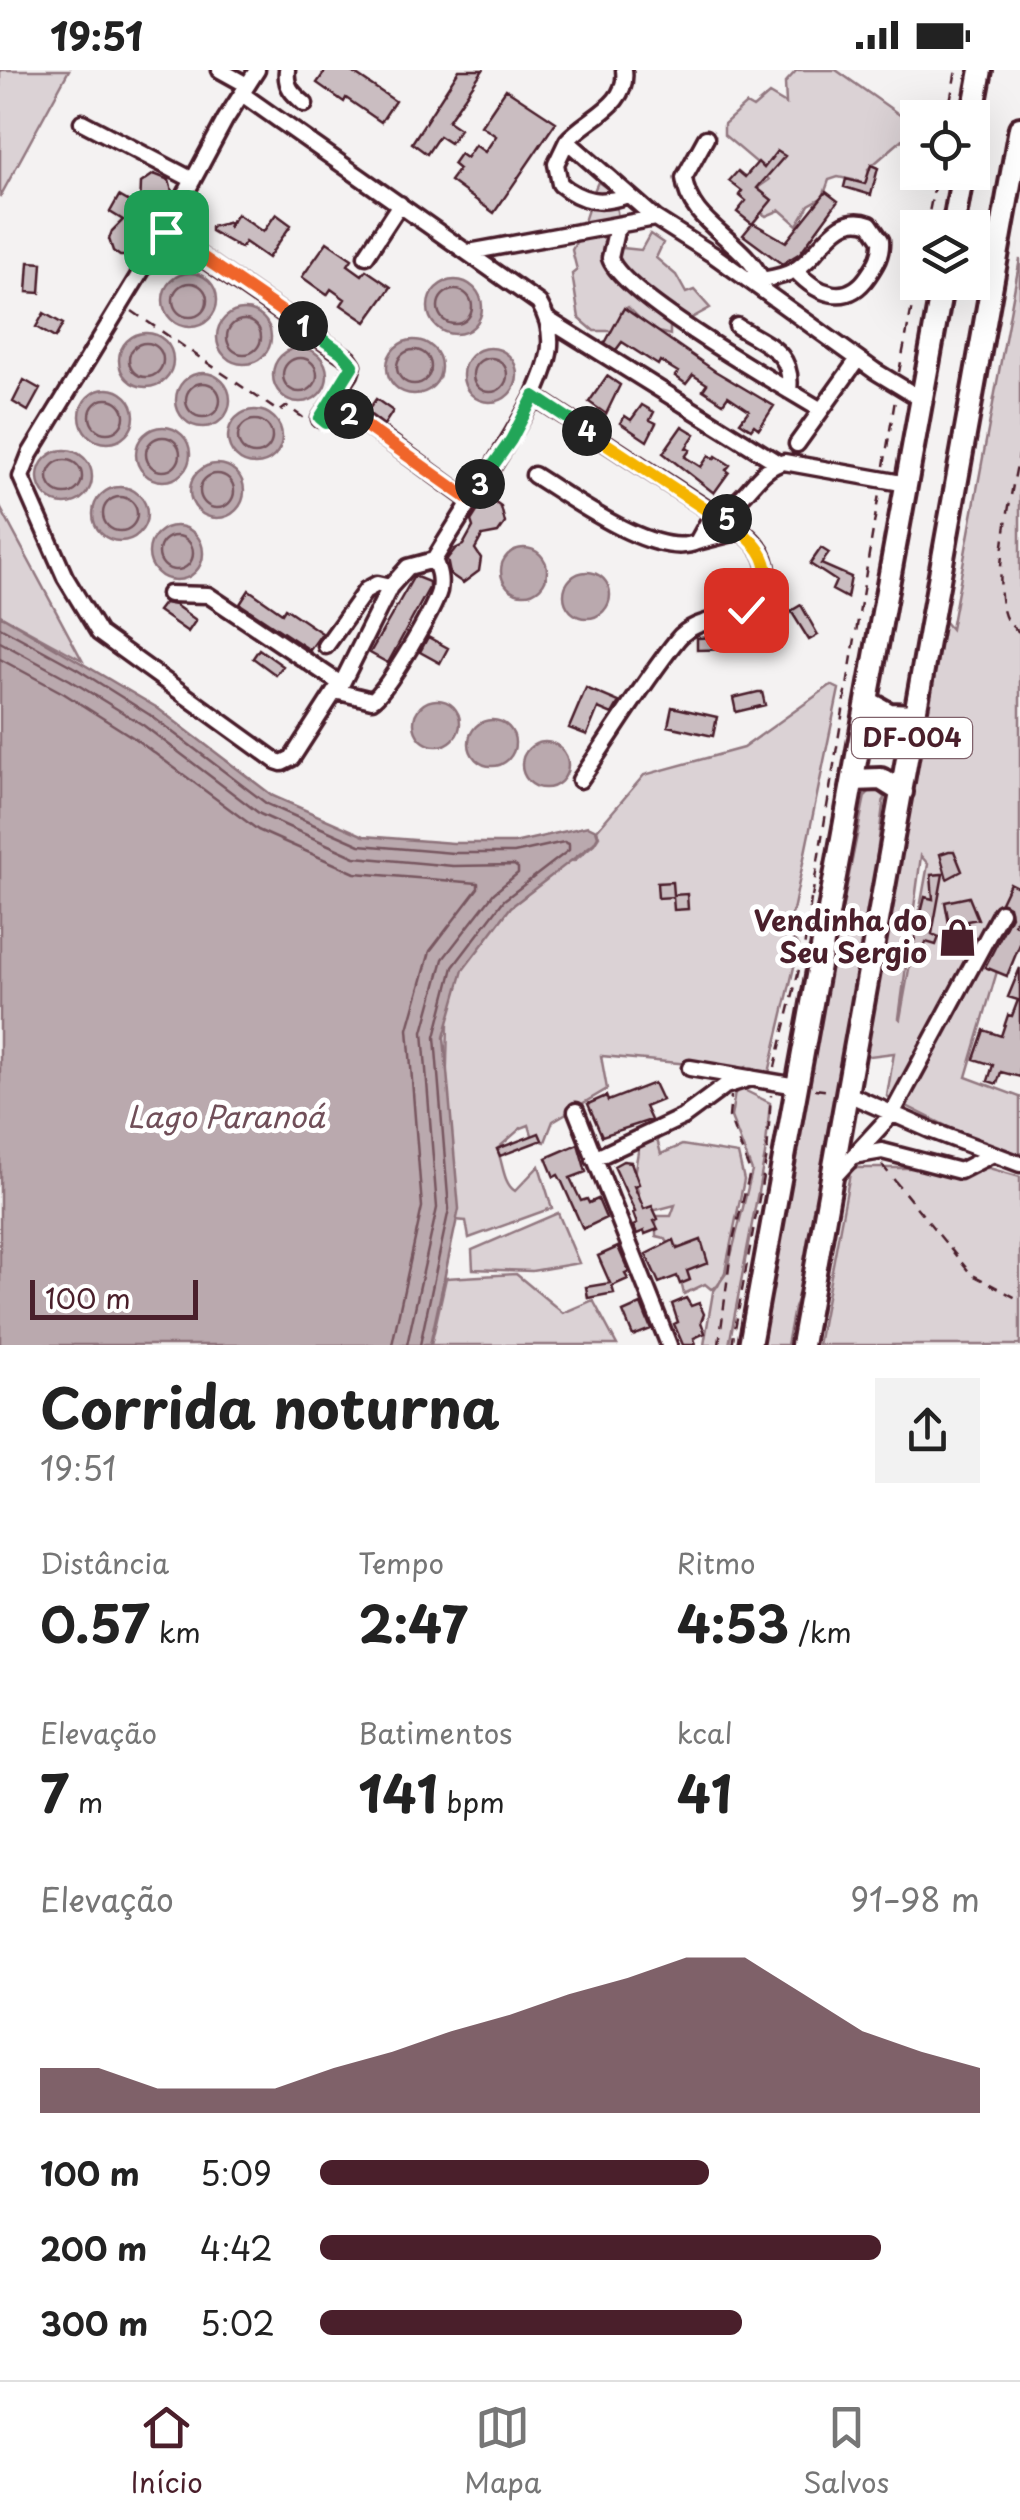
<!DOCTYPE html>
<html lang="pt">
<head>
<meta charset="utf-8">
<style>
  body { margin:0; font-family:"Playpen Sans",sans-serif; background:#f2f2f2; color:#222; height:100vh; display:flex; flex-direction:column; font-size:38px; white-space:nowrap }
  * { box-sizing:border-box; margin:0 }
  p { font-size:32px; color:#767676 }
  .icon { flex:none; width:55px; height:55px; fill:none; stroke:currentColor; stroke-width:2; stroke-linecap:round; stroke-linejoin:round }
  .map { position:relative; height:1275px; overflow:hidden }
  .details { display:flex; flex-direction:column; background:#fff; flex:1 }
  .details>* { flex:none }
  .buttons { position:absolute; left:900px; top:30px; display:grid; gap:20px }
  .buttons a { display:grid; place-items:center; width:90px; height:90px; border-radius:0px; background:#fff; box-shadow:0 10px 40px #0002; font-size:50px }
  .scale { position:absolute; left:30px; bottom:25px; width:168px; box-sizing:border-box; padding-left:10px; border:5px solid #4a1f2b; border-top:0; font-size:28px; line-height:35px; white-space:nowrap; color:#4a1f2b; -webkit-text-stroke:8px #fff; paint-order:stroke }
  .pin { position:absolute; display:grid; place-items:center; width:85px; height:85px; color:#fff; margin:-42px; border-radius:20px; box-shadow:0 5px 15px #0006 }
  .km { position:absolute; width:50px; height:50px; margin:-25px; border-radius:50%; background:#222; color:#fff; font-size:28px; line-height:50px; text-align:center }
  .round { display:grid; place-items:center; flex:none; width:105px; height:105px; border-radius:0px; background:#f2f2f2 }
  .head { display:flex; align-items:center; justify-content:space-between; height:170px; padding:0 40px }
  h1 { font-size:55px; font-weight:700; line-height:75px }
  .figures { display:grid; grid-template-columns:repeat(3,1fr); gap:15px; height:170px; padding:10px 40px }
  .figures div { display:grid; align-content:center }
  .figures b { font-size:50px; font-weight:700 }
  .figures small { font-size:28px; font-weight:400 }
  .figures p { font-size:28px }
  .chart { height:280px; padding:20px 40px }
  .chart p { display:flex; justify-content:space-between }
  .chart svg { width:100%; height:180px; margin-top:10px; fill:#4a1f2b; opacity:.7 }
  ul { padding:0 40px; list-style:none; font-size:32px }
  li { display:grid; grid-template-columns:160px 120px 1fr; align-items:center; height:75px }
  li i { height:25px; border-radius:12px; background:#4a1f2b }
  .status { display:flex; justify-content:space-between; align-items:center; height:70px; padding:0 50px; background:#fff; direction:ltr }
  .status svg { height:28px; fill:currentColor }
  .tab-bar { display:flex; justify-content:space-around; align-items:center; height:140px; border-top:2px solid #e0e0e0; background:#fff; font-size:28px; color:#767676 }
  .tab-bar a { display:grid; justify-items:center; gap:5px }
  .tab-bar .selected { color:#4a1f2b }
  .map>svg:first-child { display:block }
</style>
</head>
<body>
<div class="status"><b>19:51</b><svg viewBox="0 0 49 12"><path d="M0 12V9h3v3zM5 12V6h3v6zM10 12V3h3v9zM15 12V0h3v12zM26 1h20v11H26zM47 4h2v5h-2z"/></svg></div>
<div class="map">
<svg width="1020" height="1275" viewBox="0 0 1020 1275">
  <rect width="100%" height="100%" fill="#f4f2f2"/>
  <filter id="ink" filterUnits="userSpaceOnUse"><feTurbulence type="fractalNoise" baseFrequency=".01" numOctaves="2"/><feDisplacementMap in="SourceGraphic" scale="20" xChannelSelector="R" yChannelSelector="G"/><feConvolveMatrix kernelMatrix="1 2 1 2 8 2 1 2 1" color-interpolation-filters="sRGB"/></filter>
  <g filter="url(#ink)">
    <path fill="#dbd2d5" stroke="#927880" stroke-width="2.5" fill-rule="evenodd" d="M0 0H69L0 127Z
      M797 0H836L917 57 868 99 873 115 857 117 858 111 838 107 829 110 823 127 809 135 797 155 780 140 766 146 751 136 753 121 769 110 756 92 724 65V54L746 34 753 38 769 24 786 34 785 13Z
      M598 112 614 123 623 178 641 180 650 164 663 173 656 188 676 205 686 223 694 220 710 238 688 250 670 248V265L651 260 628 237 622 241 619 261H594L579 248 572 204 577 200 572 180C585 158 587 135 598 112Z
      M1020 189V823L966 1007 1020 1027V1093L957 1071 958 1062 887 1026 894 983 870 986 864 983 885 854 944 551 951 559ZM921 786 928 794 900 949 899 948Z
      M0 437 82 590 0 545Z
      M831 615 839 619 788 865 799 876 768 1007 746 1004V997L744 999 601 986 607 1019 553 1051 545 1072 533 1068 529 1055 521 1058 497 1079C503 1092 503 1114 515 1121L539 1096 552 1138 469 1168 466 1151 443 1149 448 953 317 776 574 791 594 774 599 766 597 760 644 705 743 678Z
      M870 721 879 722 884 727 866 875 805 1208 794 1238 787 1275H759L793 1082 865 726Z
      M736 1016 770 1033 765 1085 729 1275H704L713 1222 727 1202 752 1101 731 1047Z
      M654 1058 661 1084 682 1075 738 1084 744 1110 725 1202 718 1216 711 1219 705 1214 684 1224 673 1180 665 1168 656 1166V1146H671L675 1135 656 1140 642 1139 634 1105 639 1076 636 1061Z
      M851 1098H989L1020 1107V1275H818Z
      M558 1143 579 1193 532 1201 473 1199 472 1180Z
      M516 1204 563 1243 593 1230 617 1275H431L446 1208Z"/>
    <path fill="#baa9ae" stroke="#8d727a" stroke-width="2.5" d="M163 230a27 27 0 1 1 54 0a27 27 0 1 1-54 0Z
      M428 237a27 27 0 1 1 54 0a27 27 0 1 1-54 0Z
      M217 267a27 27 0 1 1 54 0a27 27 0 1 1-54 0Z
      M119 290a27 27 0 1 1 54 0a27 27 0 1 1-54 0Z
      M387 297a27 27 0 1 1 54 0a27 27 0 1 1-54 0Z
      M273 305a27 27 0 1 1 54 0a27 27 0 1 1-54 0Z
      M463 305a27 27 0 1 1 54 0a27 27 0 1 1-54 0Z
      M176 330a27 27 0 1 1 54 0a27 27 0 1 1-54 0Z
      M80 346a27 27 0 1 1 54 0a27 27 0 1 1-54 0Z
      M228 367a27 27 0 1 1 54 0a27 27 0 1 1-54 0Z
      M136 384a27 27 0 1 1 54 0a27 27 0 1 1-54 0Z
      M38 407a27 27 0 1 1 54 0a27 27 0 1 1-54 0Z
      M190 421a27 27 0 1 1 54 0a27 27 0 1 1-54 0Z
      M93 444a27 27 0 1 1 54 0a27 27 0 1 1-54 0Z
      M149 483a27 27 0 1 1 54 0a27 27 0 1 1-54 0Z
      M501 501a23 23 0 1 1 46 0a23 23 0 1 1-46 0Z
      M564 525a23 23 0 1 1 46 0a23 23 0 1 1-46 0Z
      M0 545 156 637 273 726 364 766 453 773H514L588 756 596 760 598 766 594 773 511 837 463 900 444 967 459 1139 430 1275H0Z
      M414 653a23 23 0 1 1 46 0a23 23 0 1 1-46 0Z
      M469 673a23 23 0 1 1 46 0a23 23 0 1 1-46 0Z
      M522 695a23 23 0 1 1 46 0a23 23 0 1 1-46 0Z"/>
    <g fill="none" stroke-linecap="round" stroke-linejoin="round">
      <path stroke="#77565f" stroke-width="2.5" d="M173 230a17 17 0 1 1 34 0a17 17 0 1 1-34 0Z
        M438 237a17 17 0 1 1 34 0a17 17 0 1 1-34 0Z
        M227 267a17 17 0 1 1 34 0a17 17 0 1 1-34 0Z
        M129 290a17 17 0 1 1 34 0a17 17 0 1 1-34 0Z
        M397 297a17 17 0 1 1 34 0a17 17 0 1 1-34 0Z
        M283 305a17 17 0 1 1 34 0a17 17 0 1 1-34 0Z
        M473 305a17 17 0 1 1 34 0a17 17 0 1 1-34 0Z
        M186 330a17 17 0 1 1 34 0a17 17 0 1 1-34 0Z
        M90 346a17 17 0 1 1 34 0a17 17 0 1 1-34 0Z
        M238 367a17 17 0 1 1 34 0a17 17 0 1 1-34 0Z
        M146 384a17 17 0 1 1 34 0a17 17 0 1 1-34 0Z
        M48 407a17 17 0 1 1 34 0a17 17 0 1 1-34 0Z
        M200 421a17 17 0 1 1 34 0a17 17 0 1 1-34 0Z
        M103 444a17 17 0 1 1 34 0a17 17 0 1 1-34 0Z
        M159 483a17 17 0 1 1 34 0a17 17 0 1 1-34 0Z
        M0 557 77 599 150 645 267 734 360 775 453 783H514L564 772 569 774V780L504 830 453 897 435 967 449 1139 420 1275
        M0 572 70 610 143 655 260 744 355 787 453 796 514 795 518 798V803L494 823 443 889 423 962 437 1138 407 1275
        M0 589 63 623 134 668 258 760 355 803 478 813V818L430 881 408 959 422 1137 392 1275"/>
    </g>
    <path fill="#cabdc1" stroke="#4a1f2b" stroke-width="2.5" d="M326 0H349L395 31 381 52 346 28 344 32 317 13Z
      M459 0H483L448 51 460 59 450 73 439 66 427 84 412 73Z
      M506 19 556 52 494 143 450 111 459 99 453 94 460 84 466 88 475 75 485 82 496 66 481 56Z
      M777 81 785 86 757 118 772 130 753 153 786 172 826 122 838 131 800 183 782 194 743 165 752 154 737 142 746 131 739 125 742 121 729 111 738 101 745 107 758 92 764 98Z
      M871 95 878 98 871 125 844 117 846 109 865 114Z
      M154 104 169 110 173 125 165 136 147 145 157 151 152 161 146 158 139 181 132 186H120L113 181 109 169 112 161 123 150 110 142 119 126 140 138 141 113Z
      M237 144 263 162 276 144 291 155 268 188 245 172 241 178 211 161V157L230 152 228 158Z
      M327 172 352 189 348 195 362 205 366 200 391 217 366 252 341 235 345 229 331 219 327 225 302 207Z
      M29 192 42 193 40 223 27 222Z
      M624 238 715 301 774 336 759 359 754 355 751 359 740 352 749 340 728 326 723 333 703 320 707 314 693 305 686 314 675 306 678 302 660 291 658 295 622 272 616 280 605 273Z
      M44 243 63 254 55 268 36 257Z
      M607 306 620 315 606 344 589 332Z
      M24 310 40 319 28 341 13 332Z
      M376 329 393 341 384 355 367 342Z
      M642 335 654 342 650 350 656 353 647 371 620 353 625 346 631 350Z
      M682 356 695 364 686 378 690 380 685 387 701 397 709 385 714 389 716 386 730 395 726 400 729 402 714 423 663 383Z
      M483 432H494L501 437 505 453 498 463 482 466 475 479 481 488 479 501 463 513 450 504 447 489 455 479 463 475 473 457 471 451Z
      M821 478 829 483 821 494 851 507 847 528 832 520 836 511 810 494Z
      M414 506 429 512V518L388 593 370 583Z
      M249 520 282 543 285 538 322 563 310 580 240 534Z
      M164 533 175 535 196 550 188 562 158 541Z
      M801 535 818 565 809 570 791 541Z
      M739 566V579L697 580V568Z
      M428 567 448 578 440 593 420 582Z
      M259 579 283 596 276 605 253 588Z
      M586 618 619 632 612 644 598 638 587 665 569 658Z
      M758 622H762L765 635 736 642 733 628Z
      M672 637 717 647 713 666 668 656Z
      M949 781H954L962 801 947 809 940 784Z
      M943 804 932 864 939 867 936 875 926 872 922 884 912 880 925 827 933 829 931 805Z
      M672 812 673 825 687 824 688 839 674 840 673 827 658 828 657 813Z
      M1010 813 1020 818V842L1014 854 1020 857V874L1007 906 985 897 1011 846 1009 836 1001 832Z
      M969 827 978 849 967 851 968 856 950 859 945 832Z
      M1020 898V1007L1001 1002 997 1014 988 1011 993 995 974 989 984 960 1001 966 1008 945 1012 946 1018 930 1008 927Z
      M654 1013 662 1030 645 1037 651 1050 602 1066 588 1034 606 1026 608 1031Z
      M539 1063 542 1070 500 1086 497 1079Z
      M578 1074 586 1102 570 1108 581 1131 587 1129 589 1133 598 1129 606 1148 583 1159 562 1112 558 1105 554 1107 546 1088Z
      M623 1091 631 1092 639 1114 634 1116 644 1139 652 1136 658 1149 654 1151 658 1159 645 1164 644 1161 637 1164 633 1156 637 1154 633 1143 635 1142 614 1096Z
      M674 1170 677 1179 701 1170 708 1193 687 1201 690 1210 680 1214 677 1206 659 1213 646 1184Z
      M618 1177 629 1202 625 1204 628 1209 612 1216 614 1223 588 1228 586 1217 610 1213 598 1186Z
      M686 1228 691 1236 699 1233 704 1244 701 1252 705 1263 694 1268 696 1275H683L674 1254 678 1252 672 1234Z
      M641 1234 651 1259 633 1266 623 1242Z"/>
    <g fill="none" stroke-linecap="round" stroke-linejoin="round">
      <defs>
        <path id="minor" d="M220 0 247 15
          M257 0 225 50 165 162 30 384 21 407 65 507 99 563 276 691 282 693 292 688 335 621 372 630C386 623 434 539 439 521 441 509 439 501 434 490 467 435 504 383 534 326L713 443C747 438 753 399 784 392L907 414
          M287 0C285 17 293 24 305 34
          M242 24 539 233C559 266 549 293 534 326
          M82 52 193 110
          M706 68 684 108C689 154 742 168 762 210L759 217
          M567 71C586 48 629 36 624 0
          M628 125C601 135 582 132 560 114L556 94 567 71 655 148 715 186 875 301 921 329
          M622 154 616 161 610 188C621 225 782 316 821 340
          M165 162 349 289 353 295 350 304 320 349
          M469 182 655 148
          M366 186 400 134
          M762 210C772 208 784 206 793 201 820 188 834 140 870 154L881 170C882 185 876 194 868 206 847 237 817 224 796 201
          M547 249 778 393
          M737 256C766 275 794 281 789 321
          M361 351 469 430
          M797 374 858 289
          M534 405C570 427 656 491 697 472L713 443
          M697 472 741 461
          M169 524 208 525 341 614
          M326 576 366 520 377 514 390 517
          M339 619 390 517 408 497 434 490
          M580 710C612 664 642 614 677 570 702 538 762 557 767 508 770 477 740 460 719 443
          M690 998 797 1016
          M848 1024 930 1060 1020 1094
          M576 1041 669 1275
          M853 1086 882 1081 960 1101 993 1084
          M594 1089 683 1047 725 1016 751 1008
          M834 1107 892 1044 1001 842"/>
        <path id="highway" d="M972 48 981 0
          M953 158 963 102
          M868 632 889 644 916 645
          M853 710 881 709 902 722
          M750 1275 943 212
          M802 1275 1020 58"/>
      </defs>
      <use href="#minor" stroke="#4a1f2b" stroke-width="21"/>
      <use href="#highway" stroke="#4a1f2b" stroke-width="28"/>
      <path stroke="#4a1f2b" stroke-width="2.5" stroke-dasharray="10 8" stroke-linecap="butt" d="M947 48 956 0
        M926 158 937 102
        M972 197 979 192
        M132 241 279 342 287 336 305 349
        M899 302 918 206
        M1020 380C1013 417 988 522 1008 552 1011 556 1016 559 1020 563
        M884 396 895 330
        M812 827 879 424
        M775 997 804 879 811 829
        M815 1019 832 1021
        M882 1095 971 1204 1020 1230
        M719 1275 732 1174 750 1102 729 1047 731 1026
        M732 1275 767 1085 771 1025"/>
      <use href="#minor" stroke="#fff" stroke-width="14"/>
      <use href="#highway" stroke="#fff" stroke-width="20"/>
    </g>
  </g>
  <g fill="none" stroke-linecap="round" stroke-linejoin="round" filter="url(#ink)">
    <defs>
      <path id="split-1" d="M166 162 303 256"/>
      <path id="split-2" d="M303 256 341 282 353 295 320 348 326 353 339 338 349 344"/>
      <path id="split-3" d="M349 344 470 430 480 414"/>
      <path id="split-4" d="M480 414 511 370 534 326 587 361"/>
      <path id="split-5" d="M587 361 708 441 719 443 727 449"/>
      <path id="split-6" d="M727 449C748 467 773 484 766 516 763 528 757 535 746 540"/>
    </defs>
    <use href="#split-1" stroke="#fff" stroke-width="20"/>
    <use href="#split-2" stroke="#fff" stroke-width="20"/>
    <use href="#split-3" stroke="#fff" stroke-width="20"/>
    <use href="#split-4" stroke="#fff" stroke-width="20"/>
    <use href="#split-5" stroke="#fff" stroke-width="20"/>
    <use href="#split-6" stroke="#fff" stroke-width="20"/>
    <use href="#split-1" stroke="#f0652b" stroke-width="12"/>
    <use href="#split-2" stroke="#22a559" stroke-width="12"/>
    <use href="#split-3" stroke="#f0652b" stroke-width="12"/>
    <use href="#split-4" stroke="#22a559" stroke-width="12"/>
    <use href="#split-5" stroke="#f5b400" stroke-width="12"/>
    <use href="#split-6" stroke="#f5b400" stroke-width="12"/>
  </g>
  <defs>
    <symbol id="shop-bare" viewBox="-9 -9 18 18"><path d="M-5-2.5h2.3a2.7 3.5 0 0 1 5.4 0H5L5.5 6h-11ZM-1.5-2.5h3a1.5 2.3 0 0 0-3 0Z" fill="#4a1f2b" stroke="#fff" stroke-width="2.5" paint-order="stroke"/></symbol>
  </defs>
  <g fill-rule="evenodd">
    <use href="#shop-bare" x="930" y="840" width="55" height="55"/>
  </g>
  <g text-anchor="middle" stroke-width="10" stroke-linejoin="round" paint-order="stroke">
    <rect fill="#fff" stroke="#80626b" stroke-width="2.5" x="852" y="648" width="120" height="40" rx="8"/>
    <g font-size="25" font-weight="bold" fill="#4a1f2b">
      <text x="912" y="677">DF-004</text>
    </g>
    <g font-size="28" font-weight="bold" fill="#4a1f2b" stroke="#fff" text-anchor="end">
      <text x="927" y="861">Vendinha do<tspan x="927" dy="32">Seu Sergio</tspan></text>
    </g>
    <g font-size="30" font-style="italic" fill="#714f59" stroke="#fff">
      <text x="226" y="1058">Lago Paranoá</text>
    </g>
  </g>
</svg>
<div class="buttons">
<a><svg class="icon" aria-label="locate" viewBox="0 0 24 24"><circle cx="12" cy="12" r="6"/><path d="M12 2v4M12 18v4M2 12h4M18 12h4"/></svg></a>
<a><svg class="icon" aria-label="layers" viewBox="0 0 24 24"><path d="M12 4l9 5-9 5-9-5zM3 14l9 5 9-5"/></svg></a>
</div>
<div class="scale">100 m</div>
<div class="pin" style="left:166px;top:162px;background:#1e9e55"><svg class="icon" aria-label="arrive" viewBox="0 0 24 24"><path d="M6 21V4h12l-3 4 3 4H6"/></svg></div>
<div class="pin" style="left:746px;top:540px;background:#d93025"><svg class="icon" aria-label="check" viewBox="0 0 24 24"><path d="M5 12l5 5 9-10"/></svg></div>
<b class="km" style="left:303px;top:256px">1</b>
<b class="km" style="left:349px;top:344px">2</b>
<b class="km" style="left:480px;top:414px">3</b>
<b class="km" style="left:587px;top:361px">4</b>
<b class="km" style="left:727px;top:449px">5</b>
</div>
<section class="details">
<div class="head"><div><h1>Corrida noturna</h1><p>19:51</p></div><a class="round"><svg class="icon" aria-label="share" viewBox="0 0 24 24"><path d="M12 15V3M7 8l5-5 5 5M5 13v7h14v-7"/></svg></a></div>
<div class="figures">
<div><p>Distância</p><b>0.57<small> km</small></b></div>
<div><p>Tempo</p><b>2:47</b></div>
<div><p>Ritmo</p><b>4:53<small> /km</small></b></div>
</div>
<div class="figures">
<div><p>Elevação</p><b>7<small> m</small></b></div>
<div><p>Batimentos</p><b>141<small> bpm</small></b></div>
<div><p>kcal</p><b>41</b></div>
</div>
<div class="chart"><p><span>Elevação</span>91–98 m</p>
<svg viewBox="0 0 160 44" preserveAspectRatio="none"><path d="M0 44V33L10 33L20 38L30 38L40 38L50 33L60 29L70 24L80 20L90 15L100 11L110 6L120 6L130 15L140 24L150 29L160 33V44z"/></svg>
</div>
<ul>
<li><b>100 m</b>5:09<i style="width:59%"></i></li>
<li><b>200 m</b>4:42<i style="width:85%"></i></li>
<li><b>300 m</b>5:02<i style="width:64%"></i></li>
</ul>
</section>
<nav class="tab-bar">
<a class="selected"><svg class="icon" aria-label="home" viewBox="0 0 24 24"><path d="M3 11l9-7 9 7M6 9v11h12V9"/></svg>Início</a>
<a><svg class="icon" aria-label="map" viewBox="0 0 24 24"><path d="M3 6l6-2 6 2 6-2v14l-6 2-6-2-6 2zM9 4v14M15 6v14"/></svg>Mapa</a>
<a><svg class="icon" aria-label="saved" viewBox="0 0 24 24"><path d="M7 4h10v16l-5-4-5 4z"/></svg>Salvos</a>
</nav>
</body>
</html>
